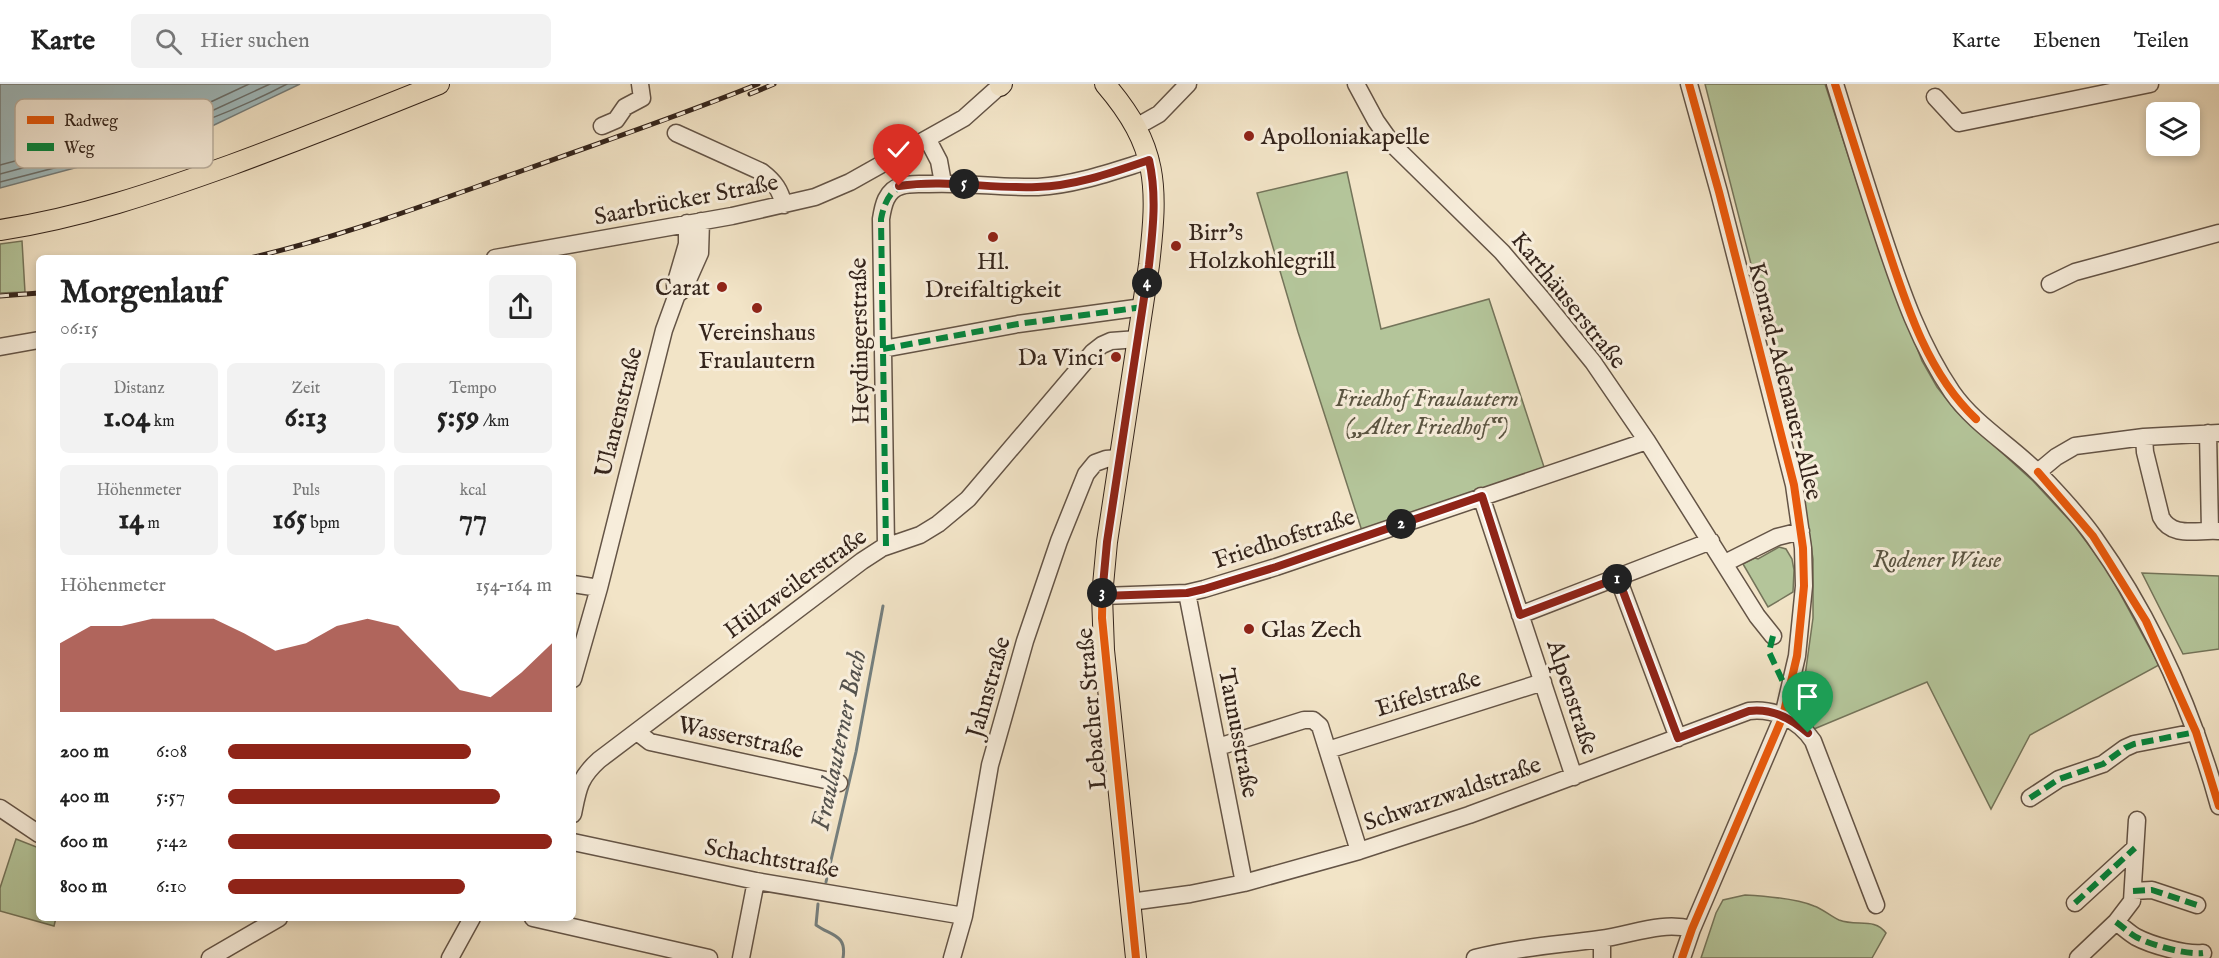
<!DOCTYPE html>
<html lang="de">
<head>
<meta charset="utf-8">
<style>
  body { margin:0; font-family:"IM FELL English",serif; background:#f2f2f2; color:#222; height:100vh; display:flex; flex-direction:column; font-size:22px; white-space:nowrap }
  * { box-sizing:border-box; margin:0 }
  p { font-size:20px; color:#767676 }
  .icon { flex:none; width:33px; height:33px; fill:none; stroke:currentColor; stroke-width:2; stroke-linecap:round; stroke-linejoin:round }
  .map { position:relative; flex:1; overflow:hidden }
  .panel { position:absolute; left:36px; top:171px; width:540px; height:666px; display:flex; flex-direction:column; background:#fff; border-radius:9px; box-shadow:0 3px 9px #0003 }
  .panel>* { flex:none }
  .controls { position:absolute; left:2146px; top:18px; display:grid; gap:12px }
  .controls a { display:grid; place-items:center; width:54px; height:54px; border-radius:9px; background:#fff; box-shadow:0 3px 9px #0003; font-size:30px }
  .pin { position:absolute; display:grid; place-items:center; width:51px; height:51px; color:#fff; margin:-62px -26px; border-radius:50% 50% 50% 0; rotate:-45deg; box-shadow:0 0 6px #0007 }
  .pin .icon { rotate:45deg }
  .km { position:absolute; width:30px; height:30px; margin:-15px; border-radius:50%; background:#222; color:#fff; font-size:16px; line-height:30px; text-align:center }
  .round { display:grid; place-items:center; flex:none; width:63px; height:63px; border-radius:9px; background:#f2f2f2 }
  .head { display:flex; align-items:center; justify-content:space-between; height:102px; padding:0 24px }
  h1 { font-size:33px; font-weight:800; line-height:45px }
  .stats { display:grid; grid-template-columns:repeat(3,1fr); gap:9px; height:102px; padding:6px 24px }
  .stats div { display:grid; align-content:center; border-radius:9px; background:#f2f2f2; text-align:center }
  .stats b { font-size:30px; font-weight:800 }
  .stats small { font-size:16px; font-weight:400 }
  .stats p { font-size:16px }
  .chart { height:168px; padding:12px 24px }
  .chart p { display:flex; justify-content:space-between }
  .chart svg { width:100%; height:108px; margin-top:6px; fill:#8f2418; opacity:.7 }
  ul { padding:0 24px; list-style:none; font-size:20px }
  li { display:grid; grid-template-columns:96px 72px 1fr; align-items:center; height:45px }
  li i { height:15px; border-radius:8px; background:#8f2418 }
  header { display:flex; align-items:center; gap:36px; box-sizing:border-box; height:84px; padding:0 30px; background:#fff; border-bottom:2px solid #e0e0e0 }
  header strong { font-size:28px }
  nav { display:flex; gap:33px; margin-inline-start:auto; font-size:21px }
  .search { width:420px; height:54px; background:#f2f2f2; display:flex; align-items:center; gap:15px; box-sizing:border-box; padding:0 21px; border-radius:9px; color:#767676; font-size:22px }
  .map>svg:first-child { display:block }
</style>
</head>
<body>
<header>
<strong>Karte</strong>
<div class="search"><svg class="icon" aria-label="search" viewBox="0 0 24 24"><circle cx="10" cy="10" r="6"/><path d="M15 15l6 6"/></svg>Hier suchen</div>
<nav><a>Karte</a><a>Ebenen</a><a>Teilen</a></nav>
</header>
<div class="map">
<svg width="2219" height="874" viewBox="0 0 2219 874">
  <rect width="100%" height="100%" fill="#f2e4c7"/>
  <filter id="stains"><feTurbulence type="fractalNoise" baseFrequency=".00333" numOctaves="4"/><feColorMatrix values="0 0 0 0 .2 0 0 0 0 .09 0 0 0 0 .02 0 0 0 .5 -.17"/></filter>
  <radialGradient id="worn" r=".72"><stop offset=".6" stop-color="#630" stop-opacity="0"/><stop offset="1" stop-color="#630" stop-opacity=".3"/></radialGradient>
  <path fill="#b4c59a" stroke="#74745a" stroke-width="1.5" d="M1705 0H1825L1880 169 1922 277 1937 303 1955 326 2033 397 2073 440 2106 484 2159 581 2030 651 1991 725 1927 598 1814 645 1805 626 1802 614 1813 534V475L1802 401 1807 399Z
    M1347 88 1381 245 1489 215 1545 386 1362 447 1298 248 1257 109Z
    M22 157 25 208 0 209V160Z
    M1779 463 1786 465 1792 475 1794 486 1793 508 1768 523 1743 480 1755 474 1758 475Z
    M2142 489 2219 492V565L2183 570Z
    M16 755 39 764V834H56L54 842 0 827V804Z
    M1745 811C1763 812 1797 815 1814 822 1823 825 1830 832 1839 836 1857 843 1874 833 1886 849L1872 874H1701L1716 829 1723 816Z"/>
  <path fill="#a0bcc0" stroke="#757f7e" stroke-width="1.5" d="M0 0H300L210 43 138 67 0 104Z"/>
  <g fill="none" stroke-linecap="round" stroke-linejoin="round">
    <path stroke="#6a706e" stroke-width="1.5" d="M0 81 131 46 202 22 249 0
      M0 90 134 54 205 30 270 0
      M0 98C99 73 197 47 287 0"/>
    <path stroke="#757f7e" stroke-width="3" d="M826 798 856 668 883 522
      M818 820 816 841C831 852 847 850 843 874"/>
    <defs>
      <path id="minor" d="M1356 0 1376 37 1393 61 1502 168 1542 215 1593 278 1647 357 1757 532 1773 552
        M1835 0C1851 52 1867 104 1884 155 1902 209 1920 261 1952 308 1977 344 2018 365 2047 398 2063 415 2080 433 2094 453 2151 533 2193 627 2219 722
        M1935 13 1959 39 2150 0
        M602 42 616 36 625 23 642 14 640 0
        M1136 43 1159 30 1188 0
        M676 49 762 88C775 98 780 106 784 121
        M928 56 939 77 943 99
        M495 174 732 132 815 113 850 98 964 34 1002 0
        M2050 200 2075 188 2219 149
        M679 209 684 205 700 169 701 137
        M0 263 39 256
        M883 265 1018 240 1143 223
        M2208 349 2210 446
        M2144 353 2145 368 2161 433C2172 455 2199 445 2219 447
        M2038 388 2056 373 2075 362 2144 353 2219 349
        M1481 412 1574 693
        M886 462 881 135C883 122 886 106 901 102 909 99 919 100 928 100 965 98 1002 104 1038 103 1076 101 1114 87 1150 76
        M1725 479 1777 453 1801 447
        M1618 494 1678 654
        M573 500 599 504
        M1187 509 1244 799
        M1102 512 1187 509 1204 505 1276 483 1647 357
        M1520 531 1711 457
        M573 595 599 504 664 246 676 213 675 201 687 160V139
        M637 648 650 658 839 699
        M1218 663 1304 636H1313L1320 642 1359 767
        M1328 666 1543 598
        M2030 714 2059 695 2103 680 2125 664 2134 660 2196 648
        M0 724 39 750
        M573 730C578 705 579 694 599 676L862 477 882 464 920 451 938 440 968 415 1093 268 1102 261 1111 257 1138 255
        M573 758 756 797 964 832
        M2133 807 2152 806 2197 821
        M1130 818 1190 810 1244 799 1359 767 1469 731 1749 627C1774 624 1799 636 1813 657L1876 821
        M2075 819 2135 764
        M533 834 709 874
        M2116 838C2123 843 2129 849 2136 853 2151 861 2186 871 2203 869
        M210 874 279 834
        M450 874 472 834
        M741 874 756 797
        M952 874 964 832 990 681 1025 557 1059 457 1086 390 1095 379 1106 375 1119 374
        M1475 874C1519 863 1557 861 1600 855 1632 851 1660 837 1692 845
        M1602 874V855
        M1682 874 1692 845 1783 632 1797 572 1804 502 1803 464 1794 401 1719 108 1689 0
        M2078 874 2116 838 2132 817 2137 736"/>
      <path id="major" d="M1105 0C1159 63 1158 102 1149 181L1107 458 1102 512 1104 566 1136 874
        M1000 2 1002 0
        M0 146C80 134 156 108 231 81 301 55 370 28 439 0"/>
    </defs>
    <use href="#minor" stroke="#645446" stroke-width="19"/>
    <use href="#major" stroke="#34241b" stroke-width="22"/>
    <use href="#minor" stroke="#f7eddb" stroke-width="16"/>
    <use href="#major" stroke="#f2e4c7" stroke-width="20"/>
    <defs>
      <path id="rail" d="M750 10 774 0
        M250 174C345 152 435 117 527 85 604 57 682 31 758 0
        M0 212 39 209"/>
    </defs>
    <use href="#rail" stroke="#34241b" stroke-width="5"/>
    <use href="#rail" stroke="#f7eddb" stroke-width="3" stroke-dasharray="9" stroke-linecap="butt"/>
    <path stroke="#00873e" stroke-width="6" stroke-dasharray="12 6" stroke-linecap="butt" d="M883 265 1018 240 1143 223
      M886 462 881 135C889 95 908 100 943 99
      M1773 552 1769 568 1783 598 1791 605
      M2030 714 2059 695 2103 680 2125 664 2134 660 2196 648
      M2133 807 2152 806 2197 821
      M2075 819 2135 764
      M2116 838C2123 843 2129 849 2136 853 2151 861 2186 871 2203 869"/>
    <defs>
      <path id="cycleway" d="M1835 0C1851 51 1867 102 1884 153 1905 217 1926 288 1976 335
        M1119 374 1103 486 1102 534 1136 874
        M2038 388 2093 452 2146 537 2196 648 2219 722
        M1682 874 1692 845 1783 632 1797 572 1804 502 1803 464 1794 401 1719 108 1689 0"/>
    </defs>
    <use href="#cycleway" stroke="#f7eddb" stroke-width="11"/>
    <use href="#cycleway" stroke="#e8590c" stroke-width="8"/>
  </g>
  <g fill="none" stroke-linecap="round" stroke-linejoin="round">
    <defs>
      <path id="route" d="M899 102C945 95 991 105 1037 103 1075 102 1114 88 1149 76 1157 111 1153 145 1149 181L1107 458 1102 512 1187 509 1204 505 1276 483 1482 412 1520 531 1618 494 1678 654 1749 627C1772 624 1791 634 1808 649"/>
    </defs>
    <use href="#route" stroke="#fff" stroke-width="12"/>
    <use href="#route" stroke="#8f2418" stroke-width="8"/>
  </g>
  <g fill="#8f2418" stroke="#f7eddb" stroke-width="2">
    <circle cx="1249" cy="52" r="6"/>
    <circle cx="993" cy="153" r="6"/>
    <circle cx="1176" cy="162" r="6"/>
    <circle cx="722" cy="203" r="6"/>
    <circle cx="757" cy="224" r="6"/>
    <circle cx="1116" cy="273" r="6"/>
    <circle cx="1249" cy="545" r="6"/>
  </g>
  <g text-anchor="middle" stroke-width="6" stroke-linejoin="round" paint-order="stroke">
    <g font-size="24" fill="#34241b" stroke="#f7eddb" text-anchor="start">
      <text x="1261" y="60">Apolloniakapelle</text>
      <text x="1188" y="156">Birr’s<tspan x="1188" dy="28">Holzkohlegrill</tspan></text>
      <text x="993" y="185" text-anchor="middle">Hl.<tspan x="993" dy="28">Dreifaltigkeit</tspan></text>
      <text x="710" y="211" text-anchor="end">Carat</text>
      <text x="757" y="256" text-anchor="middle">Vereinshaus<tspan x="757" dy="28">Fraulautern</tspan></text>
      <text x="1104" y="281" text-anchor="end">Da Vinci</text>
      <text x="1261" y="553">Glas Zech</text>
    </g>
    <g font-size="24" fill="#34241b" stroke="#f7eddb">
      <text transform="translate(686 115) rotate(-11)" y="8">Saarbrücker Straße</text>
      <text transform="translate(1569 216) rotate(51)" y="8">Karthäuserstraße</text>
      <text transform="translate(859 257) rotate(-91)" y="8">Heydingerstraße</text>
      <text transform="translate(1786 297) rotate(76)" y="8">Konrad-Adenauer-Allee</text>
      <text transform="translate(618 328) rotate(-76)" y="8">Ulanenstraße</text>
      <text transform="translate(1284 454) rotate(-18)" y="8">Friedhofstraße</text>
      <text transform="translate(795 499) rotate(-36)" y="8">Hülzweilerstraße</text>
      <text transform="translate(988 603) rotate(-74)" y="8">Jahnstraße</text>
      <text transform="translate(1428 609) rotate(-17)" y="8">Eifelstraße</text>
      <text transform="translate(1573 613) rotate(72)" y="8">Alpenstraße</text>
      <text transform="translate(1091 625) rotate(-95)" y="8">Lebacher Straße</text>
      <text transform="translate(1239 649) rotate(79)" y="8">Taunusstraße</text>
      <text transform="translate(741 653) rotate(12)" y="8">Wasserstraße</text>
      <text transform="translate(1452 709) rotate(-19)" y="8">Schwarzwaldstraße</text>
      <text transform="translate(772 774) rotate(10)" y="8">Schachtstraße</text>
    </g>
    <g font-size="24" font-style="italic" fill="#5a5441" stroke="#f7eddb">
      <text x="1427" y="322">Friedhof Fraulautern<tspan x="1427" dy="28">(„Alter Friedhof“)</tspan></text>
      <text x="1937" y="483">Rodener Wiese</text>
    </g>
    <g font-size="26" font-style="italic" fill="#54524d" stroke="#f7eddb">
      <text transform="translate(838 656) rotate(-78)" y="9">Fraulauterner Bach</text>
    </g>
  </g>
  <rect x="15" y="15" width="198" height="69" rx="9" fill="#f7eddb" stroke="#bcb1a1" stroke-width="1.5"/>
  <rect x="27" y="32" width="27" height="8" fill="#e8590c"/>
  <rect x="27" y="59" width="27" height="8" fill="#00873e"/>
  <g font-size="16" fill="#34241b">
    <text x="64" y="42">Radweg</text>
    <text x="64" y="69">Weg</text>
  </g>
  <rect width="100%" height="100%" filter="url(#stains)"/>
  <rect width="100%" height="100%" fill="url(#worn)"/>
</svg>
<div class="controls">
<a><svg class="icon" aria-label="layers" viewBox="0 0 24 24"><path d="M12 4l9 5-9 5-9-5zM3 14l9 5 9-5"/></svg></a>
</div>
<div class="pin" style="left:1808px;top:649px;background:#1e9e55"><svg class="icon" aria-label="arrive" viewBox="0 0 24 24"><path d="M6 21V4h12l-3 4 3 4H6"/></svg></div>
<div class="pin" style="left:899px;top:102px;background:#d93025"><svg class="icon" aria-label="check" viewBox="0 0 24 24"><path d="M5 12l5 5 9-10"/></svg></div>
<b class="km" style="left:1617px;top:495px">1</b>
<b class="km" style="left:1401px;top:440px">2</b>
<b class="km" style="left:1102px;top:509px">3</b>
<b class="km" style="left:1147px;top:199px">4</b>
<b class="km" style="left:964px;top:100px">5</b>
<section class="panel">
<div class="head"><div><h1>Morgenlauf</h1><p>06:15</p></div><a class="round"><svg class="icon" aria-label="share" viewBox="0 0 24 24"><path d="M12 15V3M7 8l5-5 5 5M5 13v7h14v-7"/></svg></a></div>
<div class="stats">
<div><p>Distanz</p><b>1.04<small> km</small></b></div>
<div><p>Zeit</p><b>6:13</b></div>
<div><p>Tempo</p><b>5:59<small> /km</small></b></div>
</div>
<div class="stats">
<div><p>Höhenmeter</p><b>14<small> m</small></b></div>
<div><p>Puls</p><b>165<small> bpm</small></b></div>
<div><p>kcal</p><b>77</b></div>
</div>
<div class="chart"><p><span>Höhenmeter</span>154–164 m</p>
<svg viewBox="0 0 160 44" preserveAspectRatio="none"><path d="M0 44V16L10 9L20 9L30 6L40 6L50 6L60 12L70 19L80 16L90 9L100 6L110 9L120 22L130 35L140 38L150 28L160 16V44z"/></svg>
</div>
<ul>
<li><b>200 m</b>6:08<i style="width:75%"></i></li>
<li><b>400 m</b>5:57<i style="width:84%"></i></li>
<li><b>600 m</b>5:42<i style="width:100%"></i></li>
<li><b>800 m</b>6:10<i style="width:73%"></i></li>
</ul>
</section>
</div>
</body>
</html>
